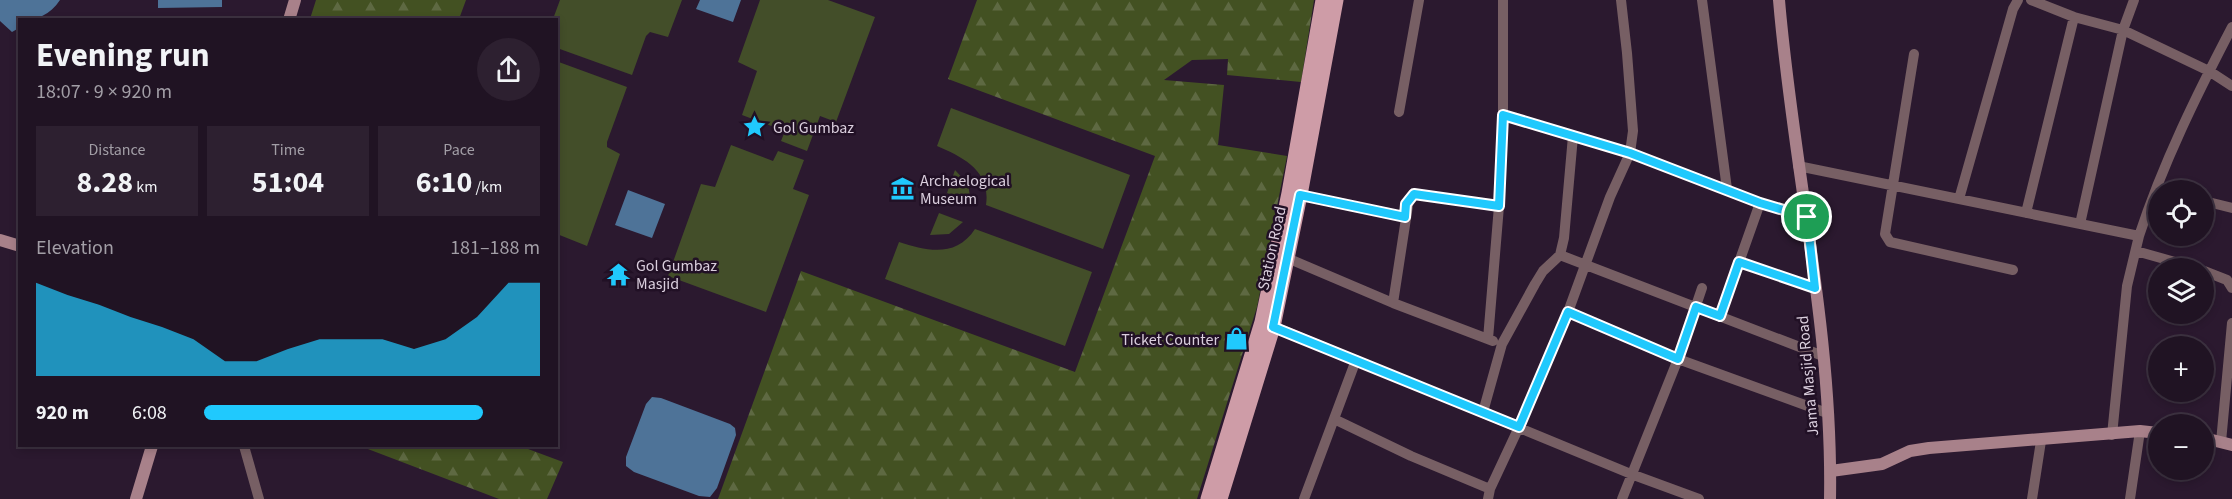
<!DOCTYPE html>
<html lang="en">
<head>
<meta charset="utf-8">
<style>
  body { margin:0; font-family:"Source Sans 3",sans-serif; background:#2d2030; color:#f1f3f6; height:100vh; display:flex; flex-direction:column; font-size:22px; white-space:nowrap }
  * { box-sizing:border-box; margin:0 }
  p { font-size:20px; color:#a29ea6 }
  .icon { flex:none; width:33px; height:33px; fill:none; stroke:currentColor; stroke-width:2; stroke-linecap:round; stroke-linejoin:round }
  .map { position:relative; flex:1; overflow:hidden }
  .drawer { position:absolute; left:18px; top:18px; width:540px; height:429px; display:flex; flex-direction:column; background:#201323; border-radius:0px; box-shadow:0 3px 9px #0003,0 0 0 2px #3d3241 }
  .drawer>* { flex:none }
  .fabs { position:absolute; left:2148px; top:180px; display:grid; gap:12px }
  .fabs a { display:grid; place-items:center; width:66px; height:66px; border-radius:50%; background:#201323; box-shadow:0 3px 9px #0003,0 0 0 2px #3d3241; font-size:30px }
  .pin { position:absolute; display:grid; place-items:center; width:51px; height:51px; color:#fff; margin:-26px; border:3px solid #fff; border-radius:50%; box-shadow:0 2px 6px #0007 }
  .round { display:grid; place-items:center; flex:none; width:63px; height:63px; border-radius:32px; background:#2d2030 }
  .head { display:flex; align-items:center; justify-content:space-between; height:102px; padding:0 18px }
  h1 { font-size:33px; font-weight:700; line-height:45px }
  .figures { display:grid; grid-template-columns:repeat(3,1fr); gap:9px; height:102px; padding:6px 18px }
  .figures div { display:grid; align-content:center; border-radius:0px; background:#2d2030; text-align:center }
  .figures b { font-size:30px; font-weight:700 }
  .figures small { font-size:16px; font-weight:400 }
  .figures p { font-size:16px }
  .chart { height:168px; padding:12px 18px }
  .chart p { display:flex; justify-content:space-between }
  .chart svg { width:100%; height:108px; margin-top:6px; fill:#20c9fd; opacity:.7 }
  ul { padding:0 18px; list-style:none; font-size:20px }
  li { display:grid; grid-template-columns:96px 72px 1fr; align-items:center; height:45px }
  li i { height:15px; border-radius:8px; background:#20c9fd }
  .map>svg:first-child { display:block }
</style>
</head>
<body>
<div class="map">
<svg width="2232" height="499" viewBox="0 0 2232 499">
  <defs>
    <pattern id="forest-firs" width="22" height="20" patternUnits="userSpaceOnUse" patternTransform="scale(1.5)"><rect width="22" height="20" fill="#435122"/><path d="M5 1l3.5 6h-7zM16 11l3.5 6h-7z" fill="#5e6942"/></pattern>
  </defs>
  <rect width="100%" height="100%" fill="#2b192f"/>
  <path fill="#434e29" d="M560 0H682L668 37 650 32 646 36 632 75 557 48 556 20 553 19Z
    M760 0H828L875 17 836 122 820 116 807 151 781 141 785 131 742 115 757 71 738 62Z
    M556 61 627 87 607 142V147L620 154 587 246 557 234Z
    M951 108 1130 175 1103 249 986 205C991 171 963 157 937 146Z
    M731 145 773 161 778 151 804 160 793 189 809 195 766 312 668 276 701 184 715 187Z
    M955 170 968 184 971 202 947 193Z
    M939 213 963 222 949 234 930 235Z
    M975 229 1092 272 1065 346 885 279 899 242C927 251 956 258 975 229Z"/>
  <path fill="url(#forest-firs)" d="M316 0H466L459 19H310Z
    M977 0H1314L1301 82 1227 75 1228 59 1192 60 1164 80 1224 85 1218 145 1287 156 1257 307 1197 499H718L801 271 1075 372 1155 156 948 79Z
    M360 446H520L563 462 547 499H499Z"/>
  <path fill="#4e7398" d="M0 0H60C50 15 37 20 20 20L19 28 12 32 0 21Z
    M158 0H222V7L158 8Z
    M700 0H741L733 22 696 9Z
    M628 190 665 204 652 238 615 225Z
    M652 397 661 398 730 424 735 428 736 435 717 488 710 497 699 496 634 472 626 466V457L646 404Z"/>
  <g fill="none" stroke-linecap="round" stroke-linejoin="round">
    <path stroke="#775f64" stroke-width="10" d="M1702 0 1727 189
      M2031 0 2074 17 2123 30 2209 71 2232 86
      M1914 54 1885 234 1890 242 2013 270
      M1399 112 1419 0
      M1503 115 1630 153 1760 203 1807 217
      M1798 166 2139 236C2163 163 2197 94 2232 27
      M1300 195 1405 217
      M1959 199 2013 9 2018 0
      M2204 201 2232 208
      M2026 213 2074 17
      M2080 224 2123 30 2134 0
      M2136 251 2196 268
      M1560 255 1823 356
      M1287 258 1393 303 1493 341
      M1739 262 1815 288
      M2204 271 2227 280 2232 288
      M1393 303 1409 199 1414 194 1499 206
      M1568 312 1678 359 1827 413
      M1720 316 1760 203
      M1268 324 1631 474 1699 499
      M1488 339 1499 206 1503 115V0
      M1483 412 1502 344 1535 284 1543 271 1560 255 1564 238 1573 136
      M1334 419 1411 456 1490 489
      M2112 435 2127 286 2139 236
      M2221 442 2232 323
      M244 446 259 499
      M1304 499 1356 360
      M1488 499 1490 489 1519 427 1568 312 1610 197 1630 153 1633 131 1627 53 1621 0
      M1622 499 1678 359 1702 288
      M2032 499 2041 441
      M2130 499 2140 431"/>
    <path stroke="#a8818a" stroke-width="12" d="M1779 0C1793 167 1833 331 1830 499
      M289 20 295 0
      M0 240 20 246
      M2204 438 2232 445
      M1831 471 1882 464 1910 451 1929 448 2140 431 2158 433
      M136 499 152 446"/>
    <path stroke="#ce9ca7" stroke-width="15" d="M1208 499 1262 322 1289 193 1323 0
      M1220 499 1273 327 1300 195 1336 0"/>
  </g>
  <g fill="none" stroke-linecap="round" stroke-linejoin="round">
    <defs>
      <path id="route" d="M1503 115 1630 153 1760 203 1807 217 1815 288 1739 262 1720 316 1696 307 1678 359 1568 312 1519 427 1273 327 1300 195 1405 217 1406 204 1414 194 1499 206Z"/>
    </defs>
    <use href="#route" stroke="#fff" stroke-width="12"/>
    <use href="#route" stroke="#20c9fd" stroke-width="8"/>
  </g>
  <defs>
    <symbol id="sight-bare" viewBox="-9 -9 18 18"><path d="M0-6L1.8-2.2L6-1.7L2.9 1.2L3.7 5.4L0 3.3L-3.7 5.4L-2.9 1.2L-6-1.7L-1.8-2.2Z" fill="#20c9fd" stroke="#211025" stroke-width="2.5" paint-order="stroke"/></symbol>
    <symbol id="museum-bare" viewBox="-9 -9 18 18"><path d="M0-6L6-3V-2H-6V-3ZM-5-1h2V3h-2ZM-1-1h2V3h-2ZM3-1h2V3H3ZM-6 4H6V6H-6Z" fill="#20c9fd" stroke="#211025" stroke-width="2.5" paint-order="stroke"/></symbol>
    <symbol id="temple-bare" viewBox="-9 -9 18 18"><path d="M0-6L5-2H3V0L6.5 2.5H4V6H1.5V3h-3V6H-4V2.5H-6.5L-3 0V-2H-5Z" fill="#20c9fd" stroke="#211025" stroke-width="2.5" paint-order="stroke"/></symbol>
    <symbol id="shop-bare" viewBox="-9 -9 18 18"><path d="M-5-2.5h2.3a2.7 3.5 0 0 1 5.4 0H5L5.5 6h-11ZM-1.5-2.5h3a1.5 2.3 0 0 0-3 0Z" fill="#20c9fd" stroke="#211025" stroke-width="2.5" paint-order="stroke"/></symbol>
  </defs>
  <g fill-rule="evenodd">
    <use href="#sight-bare" x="738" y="110" width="33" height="33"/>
    <use href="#museum-bare" x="886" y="172" width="33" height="33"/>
    <use href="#temple-bare" x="602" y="258" width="33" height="33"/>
    <use href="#shop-bare" x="1220" y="322" width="33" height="33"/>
  </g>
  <g text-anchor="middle" stroke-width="5" stroke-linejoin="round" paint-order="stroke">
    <g font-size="16" fill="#dacedd" stroke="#211025" text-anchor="start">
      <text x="773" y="133">Gol Gumbaz</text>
      <text x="920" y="186">Archaelogical<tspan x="920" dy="18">Museum</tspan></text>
      <text x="636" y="271">Gol Gumbaz<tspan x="636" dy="18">Masjid</tspan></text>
      <text x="1219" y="345" text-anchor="end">Ticket Counter</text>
    </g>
    <g font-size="16" fill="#dacedd" stroke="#211025">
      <text transform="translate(1271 248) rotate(-78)" y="6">Station Road</text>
      <text transform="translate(1807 376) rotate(-95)" y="6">Jama Masjid Road</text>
    </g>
  </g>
</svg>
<div class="fabs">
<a><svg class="icon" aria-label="locate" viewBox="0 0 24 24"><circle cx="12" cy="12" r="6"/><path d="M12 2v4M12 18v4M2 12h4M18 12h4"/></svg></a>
<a><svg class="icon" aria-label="layers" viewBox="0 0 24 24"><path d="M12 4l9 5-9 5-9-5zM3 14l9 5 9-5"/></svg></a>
<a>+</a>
<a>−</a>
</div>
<div class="pin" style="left:1807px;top:217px;background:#1e9e55"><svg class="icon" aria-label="arrive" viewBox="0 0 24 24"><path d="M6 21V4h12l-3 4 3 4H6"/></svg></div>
<section class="drawer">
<div class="head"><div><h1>Evening run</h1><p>18:07 · 9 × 920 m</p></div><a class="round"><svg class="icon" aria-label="share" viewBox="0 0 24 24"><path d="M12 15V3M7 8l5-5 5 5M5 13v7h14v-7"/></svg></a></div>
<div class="figures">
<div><p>Distance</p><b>8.28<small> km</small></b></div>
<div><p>Time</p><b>51:04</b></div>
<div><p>Pace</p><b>6:10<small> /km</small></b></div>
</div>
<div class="chart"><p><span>Elevation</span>181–188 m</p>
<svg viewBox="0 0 160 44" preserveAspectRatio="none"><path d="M0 44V6L10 11L20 15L30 20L40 24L50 29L60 38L70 38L80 33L90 29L100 29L110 29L120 33L130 29L140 20L150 6L160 6V44z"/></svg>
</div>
<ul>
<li><b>920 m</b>6:08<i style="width:83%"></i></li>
</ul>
</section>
</div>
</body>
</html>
